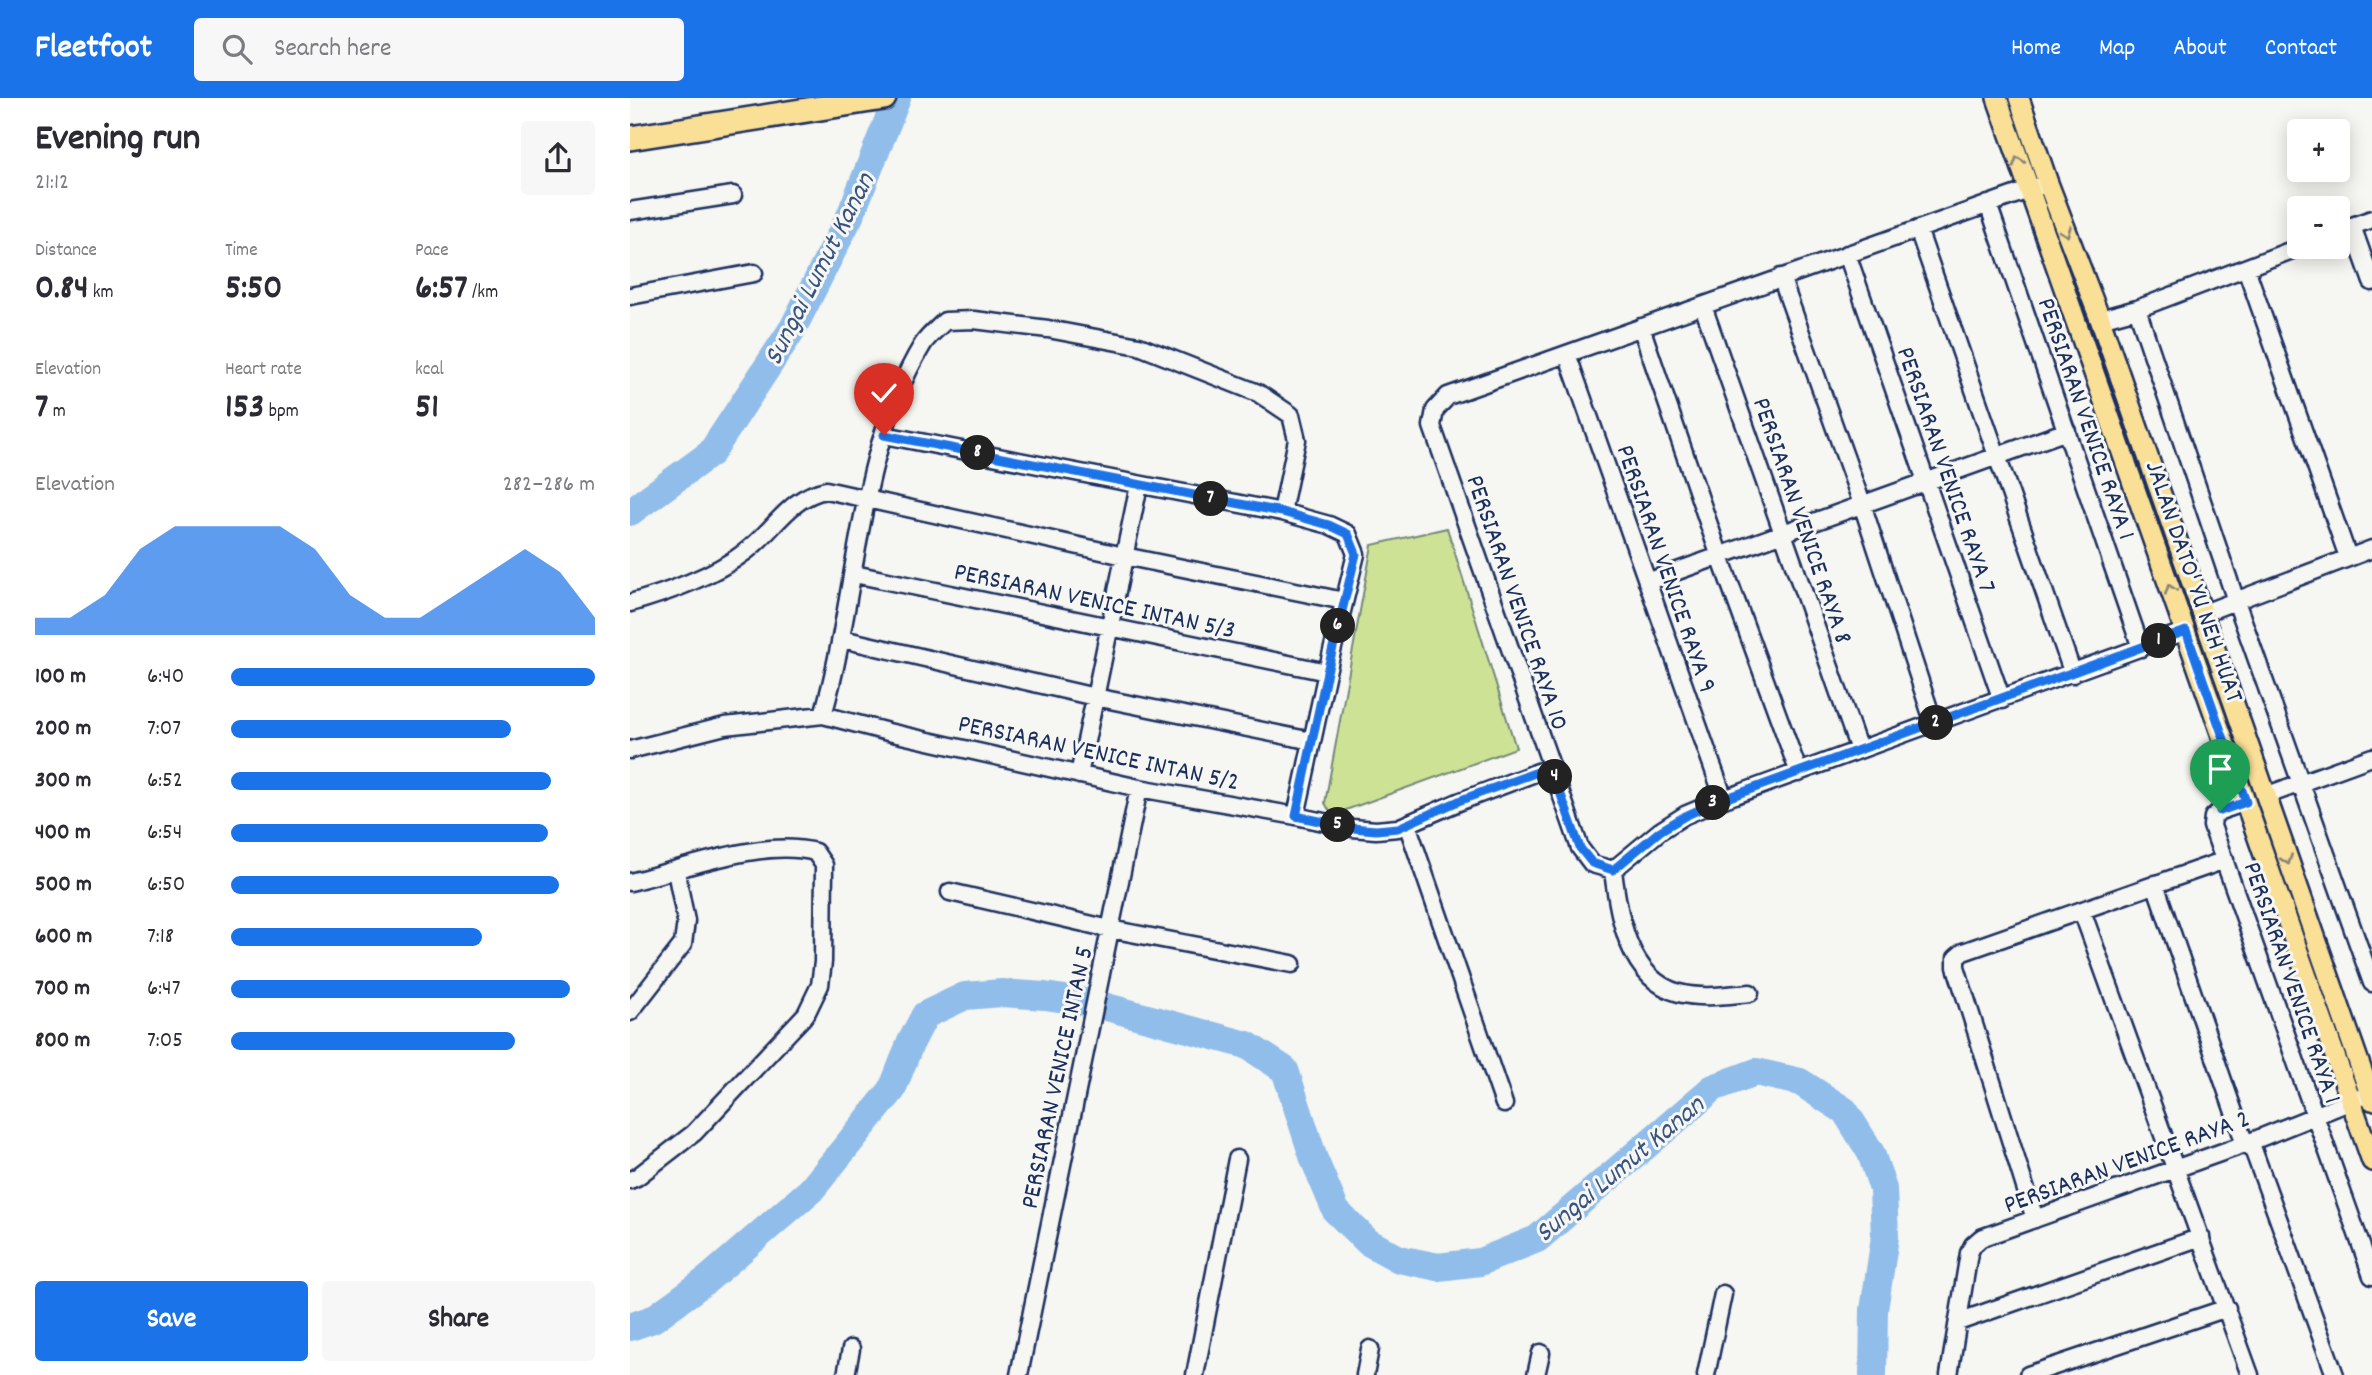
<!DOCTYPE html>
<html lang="en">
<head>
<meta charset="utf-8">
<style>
  body { margin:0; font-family:Dekko,sans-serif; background:#f7f7f7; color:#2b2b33; height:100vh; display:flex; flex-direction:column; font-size:26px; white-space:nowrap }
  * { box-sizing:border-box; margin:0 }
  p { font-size:23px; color:#7c7c81 }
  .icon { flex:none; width:38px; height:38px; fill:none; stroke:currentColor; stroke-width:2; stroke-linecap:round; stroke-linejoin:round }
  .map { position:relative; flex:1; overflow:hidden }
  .panel { display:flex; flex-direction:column; background:#fff; width:630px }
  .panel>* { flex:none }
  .fabs { position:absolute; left:1657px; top:21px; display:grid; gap:14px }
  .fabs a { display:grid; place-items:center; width:63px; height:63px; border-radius:7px; background:#fff; box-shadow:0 4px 18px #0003; font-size:35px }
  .pin { position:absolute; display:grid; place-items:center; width:60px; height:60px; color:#fff; margin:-72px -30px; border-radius:50% 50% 50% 0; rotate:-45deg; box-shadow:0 0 7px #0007 }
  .pin .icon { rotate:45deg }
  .km { position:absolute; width:35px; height:35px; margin:-18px; border-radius:50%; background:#222; color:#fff; font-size:19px; line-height:35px; text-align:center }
  .round { display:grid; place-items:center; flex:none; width:74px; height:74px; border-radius:7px; background:#f7f7f7 }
  .headline { display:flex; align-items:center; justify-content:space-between; height:119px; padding:0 35px }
  h1 { font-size:38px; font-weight:700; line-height:52px }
  .figures { display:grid; grid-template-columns:repeat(3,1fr); gap:10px; height:119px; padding:7px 35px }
  .figures div { display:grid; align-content:center }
  .figures b { font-size:35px; font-weight:700 }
  .figures small { font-size:19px; font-weight:400 }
  .figures p { font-size:19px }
  .chart { height:196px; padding:14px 35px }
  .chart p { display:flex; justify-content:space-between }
  .chart svg { width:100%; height:126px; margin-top:7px; fill:#1a73e8; opacity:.7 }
  .primary-button { display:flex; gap:14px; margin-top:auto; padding:14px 35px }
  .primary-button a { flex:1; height:80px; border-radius:7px; background:#1a73e8; color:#fff; font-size:28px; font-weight:700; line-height:80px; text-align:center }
  .primary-button a+a { background:#f7f7f7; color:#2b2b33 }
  ul { padding:0 35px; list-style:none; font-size:23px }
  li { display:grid; grid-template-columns:112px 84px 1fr; align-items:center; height:52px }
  li i { height:18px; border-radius:9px; background:#1a73e8 }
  header { display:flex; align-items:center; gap:42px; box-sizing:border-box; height:98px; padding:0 35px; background:#1a73e8; color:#fff }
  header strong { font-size:33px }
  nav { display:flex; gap:38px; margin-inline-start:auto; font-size:24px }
  .search { width:490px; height:63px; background:#f7f7f7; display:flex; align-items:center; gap:18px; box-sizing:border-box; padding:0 24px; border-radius:7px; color:#7c7c81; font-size:26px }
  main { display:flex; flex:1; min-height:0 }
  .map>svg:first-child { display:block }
</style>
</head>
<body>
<header>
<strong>Fleetfoot</strong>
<div class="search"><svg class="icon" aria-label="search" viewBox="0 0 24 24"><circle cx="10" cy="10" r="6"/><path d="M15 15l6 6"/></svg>Search here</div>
<nav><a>Home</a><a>Map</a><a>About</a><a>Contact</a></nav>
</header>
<main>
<section class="panel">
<div class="headline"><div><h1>Evening run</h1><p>21:12</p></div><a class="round"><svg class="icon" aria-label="share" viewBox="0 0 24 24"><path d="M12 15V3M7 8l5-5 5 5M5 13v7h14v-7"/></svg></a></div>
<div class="figures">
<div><p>Distance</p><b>0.84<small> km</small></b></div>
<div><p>Time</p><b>5:50</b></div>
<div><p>Pace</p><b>6:57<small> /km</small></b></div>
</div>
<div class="figures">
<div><p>Elevation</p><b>7<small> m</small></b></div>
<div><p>Heart rate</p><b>153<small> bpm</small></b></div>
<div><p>kcal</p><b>51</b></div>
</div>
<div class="chart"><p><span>Elevation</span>282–286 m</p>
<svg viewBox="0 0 160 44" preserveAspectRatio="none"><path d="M0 44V38L10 38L20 30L30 14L40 6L50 6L60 6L70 6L80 14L90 30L100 38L110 38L120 30L130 22L140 14L150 22L160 38V44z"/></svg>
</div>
<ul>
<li><b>100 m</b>6:40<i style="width:100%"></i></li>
<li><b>200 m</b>7:07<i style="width:77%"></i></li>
<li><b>300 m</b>6:52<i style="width:88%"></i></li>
<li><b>400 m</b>6:54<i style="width:87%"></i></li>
<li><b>500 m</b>6:50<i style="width:90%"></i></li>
<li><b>600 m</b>7:18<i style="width:69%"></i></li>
<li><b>700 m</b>6:47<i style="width:93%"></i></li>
<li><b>800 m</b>7:05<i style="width:78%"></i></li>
</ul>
<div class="primary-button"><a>Save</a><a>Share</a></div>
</section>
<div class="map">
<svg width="1742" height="1277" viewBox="0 0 1742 1277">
  <rect width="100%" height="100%" fill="#f6f6f2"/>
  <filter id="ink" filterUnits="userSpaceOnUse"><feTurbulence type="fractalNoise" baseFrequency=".0143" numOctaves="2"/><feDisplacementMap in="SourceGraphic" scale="14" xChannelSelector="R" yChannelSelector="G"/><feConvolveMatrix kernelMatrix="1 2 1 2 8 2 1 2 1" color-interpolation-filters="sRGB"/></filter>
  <g filter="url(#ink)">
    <path fill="#cee296" stroke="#74887a" stroke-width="2" d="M817 430 886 650 702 717 695 705 742 447Z"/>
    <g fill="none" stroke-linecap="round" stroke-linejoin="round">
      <path stroke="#90bdea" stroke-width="28" d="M0 414 81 355 163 230 220 118 267 0
        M0 1229 23 1221 78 1181 181 1092 262 992 280 946 295 917 335 898 372 895 415 898 462 905 617 947 655 972 684 1061 706 1113 738 1144 769 1161 808 1169 850 1164 907 1141 1083 990 1126 974 1170 984 1215 1013 1241 1055 1253 1091 1255 1139 1244 1212 1243 1277"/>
      <defs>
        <path id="minor" d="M1358 106 1511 550
          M0 113 103 97
          M1722 128 1742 184
          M1288 131 1443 576
          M1708 133 1742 121
          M1217 156 1372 602
          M1616 170 1718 459
          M1151 179 1232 406 1304 626
          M0 198 124 175
          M1073 208 1229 652
          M1507 211 1606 503 1742 885
          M1470 221 1507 211 1670 149
          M1011 229 1089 456 1169 675
          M937 256 1094 701
          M254 337 652 414 699 427 718 436 726 456 697 574 666 718
          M224 476 697 574
          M1017 484 1437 333
          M0 505C37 495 85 477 115 454 144 433 159 399 196 392L494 458 714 503
          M1571 516 1742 451
          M212 541 465 599 682 643
          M193 617C228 496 226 356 293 246 298 238 308 230 315 223L344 222 418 231 509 248 628 295 661 317 667 342 652 414
          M0 652 95 628 193 617 258 634 509 690 666 718 722 730 746 732 768 730 831 703 921 669
          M449 677 509 387
          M1635 698 1742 659
          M1616 704 1590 713 1583 719 1582 728 1742 1178
          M777 726 874 1006
          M983 772 962 766 950 750 802 328 805 312 818 298 1410 88
          M983 772 1030 733 1055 717 1086 704 1556 533
          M983 772C988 816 998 881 1049 895 1072 901 1097 897 1120 895
          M0 784C54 771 132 740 185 754L194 767 193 864 190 887 176 916 64 1035 7 1079 0 1082
          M1525 786 1615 1046
          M320 794 480 831 662 866
          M1452 813 1620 1277
          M0 914 53 846 56 823 46 773
          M1620 1043 1705 1277
          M1405 1121 1326 869V860L1333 854 1595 762
          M1328 1224 1571 1139
          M216 1277 221 1251
          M389 1277 509 690
          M565 1277 607 1061
          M735 1277 740 1251
          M906 1277 911 1255
          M1076 1277 1093 1196
          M1319 1277 1339 1155 1343 1147 1351 1140 1615 1046 1729 1000
          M1398 1277 1597 1210"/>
        <path id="major" d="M1367 0 1742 1063
          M1389 0 1418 85 1470 221 1742 1002"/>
        <path id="highway" d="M0 40 254 0"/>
      </defs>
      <use href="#minor" stroke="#1b2f5e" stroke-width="21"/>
      <use href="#major" stroke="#1b2f5e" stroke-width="24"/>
      <use href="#highway" stroke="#1b2f5e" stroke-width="28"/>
      <use href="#minor" stroke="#f6f6f2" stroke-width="16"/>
      <use href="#major" stroke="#fadf96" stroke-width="19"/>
      <use href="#highway" stroke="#fadf96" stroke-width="23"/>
    </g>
    <defs><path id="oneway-chevron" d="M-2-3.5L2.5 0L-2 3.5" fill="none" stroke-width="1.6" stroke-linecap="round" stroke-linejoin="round" transform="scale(1.75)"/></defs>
    <g stroke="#8a877a">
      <use href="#oneway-chevron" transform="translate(1388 63) rotate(-108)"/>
      <use href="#oneway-chevron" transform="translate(1436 134) rotate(69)"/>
      <use href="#oneway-chevron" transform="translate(1540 491) rotate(-109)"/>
      <use href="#oneway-chevron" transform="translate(1657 762) rotate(71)"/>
    </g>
  </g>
  <g fill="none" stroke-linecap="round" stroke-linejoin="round" filter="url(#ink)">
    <defs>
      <path id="route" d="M254 337 652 414 699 427 718 436 726 456 697 574 666 718 722 730 746 732 768 730 831 702 921 669 950 750 962 765 983 772 1030 733 1055 718 1086 704 1556 533 1616 704 1590 713"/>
    </defs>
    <use href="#route" stroke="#fff" stroke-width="14"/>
    <use href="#route" stroke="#1a73e8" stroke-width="9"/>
  </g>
  <g text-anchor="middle" stroke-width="6" stroke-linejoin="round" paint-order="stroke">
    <g font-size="26" fill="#1b2f5e" stroke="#f6f6f2">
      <text transform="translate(1458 320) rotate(71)" y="9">PERSIARAN VENICE RAYA 1</text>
      <text transform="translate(1318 371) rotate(71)" y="9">PERSIARAN VENICE RAYA 7</text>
      <text transform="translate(1174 422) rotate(71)" y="9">PERSIARAN VENICE RAYA 8</text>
      <text transform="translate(1038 470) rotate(71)" y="9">PERSIARAN VENICE RAYA 9</text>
      <text transform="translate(1566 483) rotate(71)" y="9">JALAN DATO' YU NEH HUAT</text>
      <text transform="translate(465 501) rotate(12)" y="9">PERSIARAN VENICE INTAN 5/3</text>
      <text transform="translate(889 504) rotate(71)" y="9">PERSIARAN VENICE RAYA 10</text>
      <text transform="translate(469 653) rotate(12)" y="9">PERSIARAN VENICE INTAN 5/2</text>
      <text transform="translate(1664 884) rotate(71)" y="9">PERSIARAN VENICE RAYA 1</text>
      <text transform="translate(425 979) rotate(-78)" y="9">PERSIARAN VENICE INTAN 5</text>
      <text transform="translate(1496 1062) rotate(-20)" y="9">PERSIARAN VENICE RAYA 2</text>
    </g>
    <g font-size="28" font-style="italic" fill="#385281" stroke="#f6f6f2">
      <text transform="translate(187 170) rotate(-63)" y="10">Sungai Lumut Kanan</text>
      <text transform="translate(988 1069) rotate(-40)" y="10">Sungai Lumut Kanan</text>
    </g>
  </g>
</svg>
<div class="fabs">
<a>+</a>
<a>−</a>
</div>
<div class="pin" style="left:1590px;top:713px;background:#1e9e55"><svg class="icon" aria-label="arrive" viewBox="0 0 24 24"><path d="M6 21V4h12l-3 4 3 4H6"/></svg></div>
<div class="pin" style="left:254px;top:337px;background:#d93025"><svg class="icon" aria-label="check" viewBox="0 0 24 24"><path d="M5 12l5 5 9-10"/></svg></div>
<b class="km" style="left:1529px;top:543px">1</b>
<b class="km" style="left:1306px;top:625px">2</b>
<b class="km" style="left:1083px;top:705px">3</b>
<b class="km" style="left:925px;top:679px">4</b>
<b class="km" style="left:708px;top:727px">5</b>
<b class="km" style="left:708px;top:528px">6</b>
<b class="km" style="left:581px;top:401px">7</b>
<b class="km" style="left:348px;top:355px">8</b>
</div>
</main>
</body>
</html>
